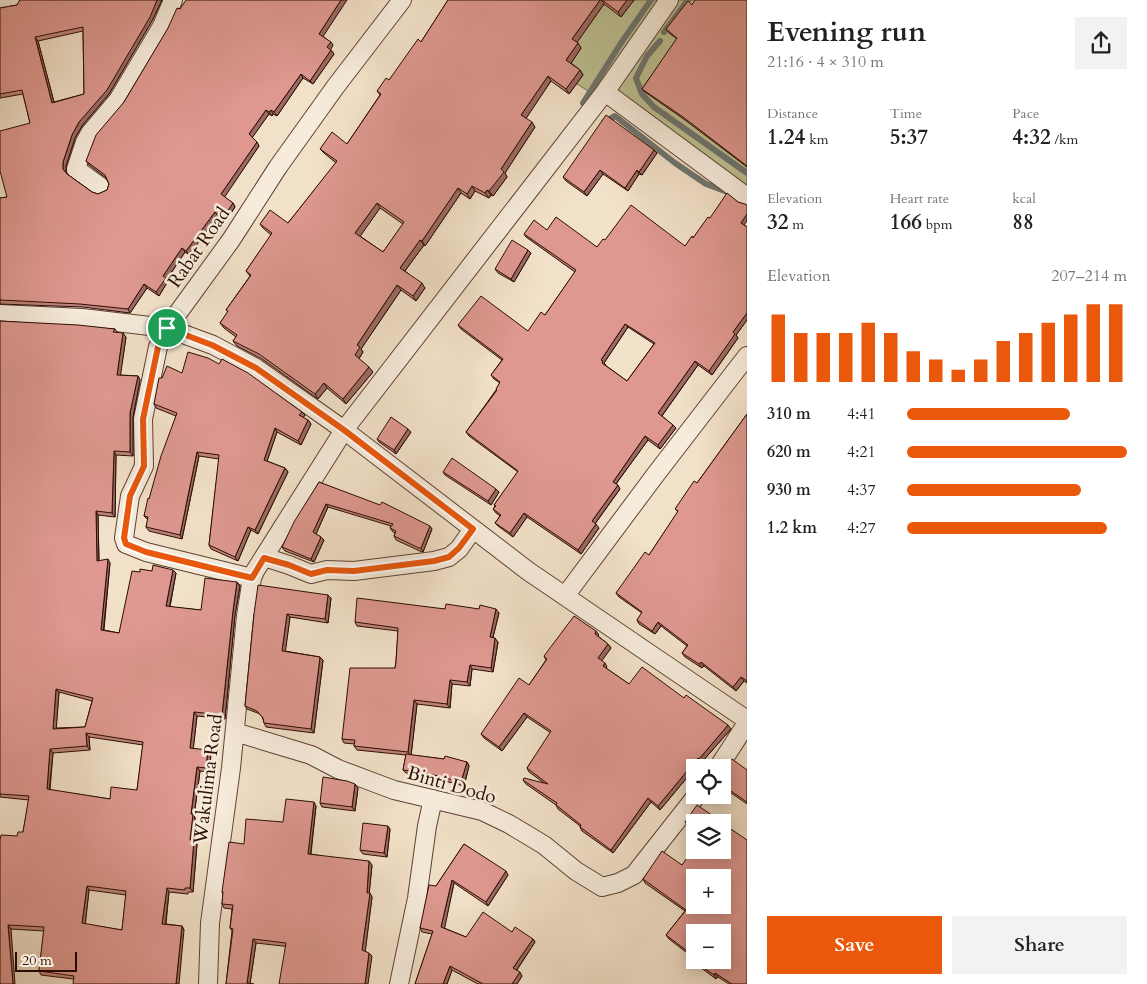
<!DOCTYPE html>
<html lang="en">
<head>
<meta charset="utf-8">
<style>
  body { margin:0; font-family:Cardo,serif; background:#f2f2f2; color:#222; height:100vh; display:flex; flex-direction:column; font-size:19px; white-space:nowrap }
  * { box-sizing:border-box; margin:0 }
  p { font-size:16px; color:#767676 }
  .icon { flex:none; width:28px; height:28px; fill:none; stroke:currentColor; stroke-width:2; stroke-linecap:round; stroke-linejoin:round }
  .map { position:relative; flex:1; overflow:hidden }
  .details { display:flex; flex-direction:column; background:#fff; width:400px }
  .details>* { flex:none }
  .tools { position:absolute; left:686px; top:759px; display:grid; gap:10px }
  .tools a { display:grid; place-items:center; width:45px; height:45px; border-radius:0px; background:#fff; box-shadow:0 2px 12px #0003; font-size:25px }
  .scale { position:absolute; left:15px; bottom:12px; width:62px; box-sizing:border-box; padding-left:5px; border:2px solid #2b0c02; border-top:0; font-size:14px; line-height:18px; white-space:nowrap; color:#2b0c02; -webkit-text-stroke:4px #f7ecdc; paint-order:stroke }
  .pin { position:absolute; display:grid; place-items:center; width:42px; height:42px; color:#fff; margin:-21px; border:2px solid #fff; border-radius:50%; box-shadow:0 1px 5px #0007 }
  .round { display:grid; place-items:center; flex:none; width:52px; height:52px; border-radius:0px; background:#f2f2f2 }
  .head { display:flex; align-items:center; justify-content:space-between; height:85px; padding:0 20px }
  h1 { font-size:28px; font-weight:700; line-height:38px }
  .stats { display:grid; grid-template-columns:repeat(3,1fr); gap:8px; height:85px; padding:5px 20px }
  .stats div { display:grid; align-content:center }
  .stats b { font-size:21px; font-weight:700 }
  .stats small { font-size:14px; font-weight:400 }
  .stats p { font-size:14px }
  .chart { height:140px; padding:10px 20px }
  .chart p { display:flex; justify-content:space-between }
  .chart svg { width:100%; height:90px; margin-top:5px; stroke:#ea580c; stroke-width:6 }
  .button { display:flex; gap:10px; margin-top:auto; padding:10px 20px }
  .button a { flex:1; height:58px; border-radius:0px; background:#ea580c; color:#fff; font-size:20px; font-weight:700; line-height:58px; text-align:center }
  .button a+a { background:#f2f2f2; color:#222 }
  ul { padding:0 20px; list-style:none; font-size:16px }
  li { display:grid; grid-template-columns:80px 60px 1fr; align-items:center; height:38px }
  li i { height:12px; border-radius:6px; background:#ea580c }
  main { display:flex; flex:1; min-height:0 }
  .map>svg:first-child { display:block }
</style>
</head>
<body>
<main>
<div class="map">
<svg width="747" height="984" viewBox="0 0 747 984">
  <rect width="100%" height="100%" fill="#f2e1c9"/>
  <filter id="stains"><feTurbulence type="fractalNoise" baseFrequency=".004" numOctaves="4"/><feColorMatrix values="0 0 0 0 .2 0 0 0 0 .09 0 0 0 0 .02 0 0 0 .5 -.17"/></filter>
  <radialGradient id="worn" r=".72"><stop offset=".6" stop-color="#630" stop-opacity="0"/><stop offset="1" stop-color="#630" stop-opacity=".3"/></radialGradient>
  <path fill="#bec294" stroke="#74674b" d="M483 0H747V194L568 78Z"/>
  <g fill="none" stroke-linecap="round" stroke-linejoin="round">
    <path stroke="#6f7671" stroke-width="6" d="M664 32 688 0
      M660 41 647 56 636 78 642 94 654 107 747 173
      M583 103 621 43 651 0
      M604 122 615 116 675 163 706 184 730 193"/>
    <defs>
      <path id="minor" d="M0 2 13 0
        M605 92 747 197
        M101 187 76 169 85 142 90 133 118 100 162 26 173 0
        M0 314 82 318 167 328 213 345 256 368 344 430 528 571 747 720
        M264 557 289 565 311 574 327 570 354 571 434 561 449 557 459 549 473 529
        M252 578 146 552 126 544 124 538 130 496 144 466 143 419 158 347 167 328 231 240 278 167 336 86 402 0
        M565 596 656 474 747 356
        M235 732 311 755 338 769 394 790 482 811 509 824 544 845 576 871 602 887 618 883 634 875 697 795
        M718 768 747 723
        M208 984 210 923 231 768 246 616 252 578 255 571 344 430 605 92 669 0
        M399 984 417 898 427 826 433 799"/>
    </defs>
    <use href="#minor" stroke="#5d4134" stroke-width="20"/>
    <use href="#minor" stroke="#f7ecdc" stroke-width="18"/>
  </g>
  <path fill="#bf837c" stroke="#2b0c02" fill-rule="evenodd" d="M20 0H162L152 21 109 94 82 126 75 138 66 166V173L67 174 92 192 98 194 107 190 109 184 106 178 89 165 86 161 124 102 180 9 345 2 323 36 333 45 330 49 334 54 313 84 303 78 277 116 273 114 272 116 269 114 252 137 259 146 224 197 233 203 235 207 225 222 218 216 189 255 185 252 167 279 168 281 159 296 147 288 130 313 83 307 0 304V198L7 197 30 123 23 94 0 98V8L17 5ZM83 31 84 94 54 102 38 41Z
    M448 0H634L621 17 604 4 577 42 581 48 571 63 580 70 583 75 569 94 551 81 526 118 535 127 505 173 507 177 493 196 491 195 489 198 475 191 470 199 461 193 425 246 424 245 405 271 425 288 416 301 401 290 361 349 363 352 359 359 373 372 346 404 327 388 318 399 262 359 237 346 233 341 236 337 224 328 220 323 228 312 226 310 250 276 246 271 271 235 263 228 260 224 288 223 336 163 324 153 320 149 347 144 380 95 377 91 389 80 421 42ZM380 208 403 224 383 252 360 236Z
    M747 0V167L685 120 645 92 642 89 677 39 669 33 666 29 692 5Z
    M654 150 657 153 642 175 639 174 628 191 603 174 587 196 566 181 563 177Z
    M710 218 744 225 747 227V320L736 335 738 338 712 375 698 365 662 416 676 428 660 449 648 440 616 484 620 489 595 524 599 528 581 554 527 517 513 537 498 526 495 523 500 516 496 513 493 509 495 506 494 505 518 472 469 436 466 432 496 390 500 383 494 379 491 375 502 360 461 329 458 325 528 331 545 315 575 272 526 237 524 234 547 230 597 247 605 240 685 246 693 238ZM628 327 654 344 627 381 605 365 604 363Z
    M531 253 514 282 498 273 495 269Z
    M0 321 115 329 117 332 126 337 120 375 138 376 140 380 133 417V456L116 455 115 517 98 515 99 561 110 563 104 630 119 633 140 572 152 571 176 573 170 607 201 610 237 582 240 586 235 615 225 719 197 716 193 748 211 754 209 772 200 771 194 816 195 817 193 840 197 844 193 892H188V894L169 892 166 924 182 926 184 930 73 979 41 975 39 971 44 931 11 929 0 984 17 836 23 832 29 800 0 797ZM59 692 92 701 85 727 56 728ZM89 737 143 745 137 790 110 799 50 790 53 753 90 750ZM89 890 126 895 122 930 85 924Z
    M182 373 302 412 305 415 303 418 308 420 311 424 301 445 277 432 267 461 285 468 288 472 258 534 251 530 238 561 211 549 209 545 219 459 199 456 182 539 149 531 146 527 148 520 144 516 176 416 156 408 154 404 162 378Z
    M747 414V683L744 681 736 691 704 666 702 668 685 657 682 653 687 646 661 626 655 634 639 624 637 620 642 613 619 597 616 593 649 555 678 512 675 509 697 483Z
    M408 429 411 432 396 454 379 442 377 439Z
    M443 472 499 492 491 505 445 475Z
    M319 482 432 529 423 552H422L396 540 394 536 395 533 393 532 390 528 391 526 328 507 316 534 321 537 324 540 314 562 285 551 282 547Z
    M328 595 331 598 328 623 290 617 285 651 320 657 323 660 314 733 266 727 264 723 263 719 260 714 247 709 245 706 254 614Z
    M445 609 499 613 493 637 498 642 493 672 472 669 470 686 452 684 450 708 417 704 411 755 467 762 469 766 464 786 433 778 406 773 403 770 406 755 357 750 354 746 355 744 344 743 342 739 395 668 396 662 398 631 357 626 355 622Z
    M599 635 598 636 608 644 611 648 601 661 607 667 606 668 629 684 684 698 731 729 701 763 700 762 660 810 651 802 613 853 582 831 580 827V826L558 809 556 805 526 784 523 780 544 783 529 772 527 768 551 733 527 717 502 751 484 738 481 734 529 685 546 660 544 656Z
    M747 770V804L724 788 722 785V783L724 780 722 779V771Z
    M358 788 355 811 322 807 320 803Z
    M316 806 311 854 372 865 369 893 372 897 365 951 372 956 256 943 250 983 226 984 232 931 230 928 232 909 224 908 222 904 223 894 222 892 283 822Z
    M685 822H695V831L688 826Z
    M390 829 387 857 363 854 360 850Z
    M464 844 508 875 488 906 454 883 444 928 466 937 512 932 533 939 535 942 517 970 522 976 517 984H478L452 970 447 984H415L432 934 422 932 420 928 436 886Z
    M682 865 747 984H729L718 977 716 979 700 967 698 964 699 962 696 960H722L695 932V959L669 939 666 935 685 911 645 883 643 879Z"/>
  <path fill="#9b6a65" stroke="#2b0c02" d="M157 0H162L152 21 109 94 82 126 75 138 66 166V173L63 169V162L72 135 79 122Z
    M341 0H347L322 38 319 34Z
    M600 0H602L604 4 576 44 572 39Z
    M627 0H634L621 17 618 12Z
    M35 37 38 41 55 106 52 103Z
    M331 42 333 45 330 51 327 47Z
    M578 43 581 48 570 65 566 60Z
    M331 50 334 54 313 84 310 81Z
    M580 70 583 75 569 94 566 89Z
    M301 74 303 78 277 116 274 112Z
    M548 76 551 81 525 120 521 115Z
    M266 110 269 114 252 138 249 134Z
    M271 110 273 114 272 116 269 112Z
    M532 122 535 127 505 173 507 177 493 196 489 191 501 169Z
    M257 142 259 146 224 198 221 194Z
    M654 150 657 153 642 175 639 172Z
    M600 170 603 174 587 196 584 192Z
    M637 170 639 174 628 191 625 188Z
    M472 186 475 191 470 199 467 194Z
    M458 188 461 193 425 246 422 241Z
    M487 190 491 195 489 198 485 193Z
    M233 203 235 207 225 222 223 218Z
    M377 203 380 208 359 238 355 233Z
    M215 212 218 216 189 255 186 251Z
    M747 214V221L743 226 741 223Z
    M420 240 424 245 404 272 400 268Z
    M182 248 185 252 167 279 168 281 159 296 156 292 163 276Z
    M528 250 531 253 514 282 511 279Z
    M422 283 425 288 416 301 413 296Z
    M144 284 147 288 130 313 128 309Z
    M397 285 401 290 361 349 363 352 358 360 355 355 357 345Z
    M747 313V320L736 335 738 338 712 375 709 371 733 332Z
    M625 324 628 327 604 363 606 365 604 366 602 363 601 360Z
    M123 333 126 337 120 379 117 375Z
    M695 361 698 365 661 417 658 413Z
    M369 367 373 372 346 404 343 399Z
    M138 376 140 380 133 417V456L130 452V413Z
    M324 383 327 388 318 399 315 394Z
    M302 412 305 415 302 419 299 415Z
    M308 420 311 424 301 445 298 441Z
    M673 425 676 428 660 449 658 445Z
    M275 428 277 432 266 464 264 460Z
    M408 429 411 432 396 454 394 450Z
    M645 436 648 440 615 485 613 482Z
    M114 451 116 455 115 517 112 513Z
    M197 452 199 456 182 539 180 535Z
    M285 468 288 472 258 534 255 530Z
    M618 485 620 489 594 525 592 521Z
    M496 489 499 492 491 505 488 501Z
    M326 504 328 507 315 536 313 532Z
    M96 511 98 515 99 565 97 561Z
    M524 513 527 517 513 537 510 533Z
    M596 524 599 528 581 554 578 550Z
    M430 526 432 529 423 552 421 548Z
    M248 527 251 530 238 561 235 557Z
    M321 537 324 540 314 562 311 559Z
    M108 559 110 563 103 634 101 630Z
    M173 570 176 573 169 610 166 606Z
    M237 582 240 586 235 615 225 719 222 715 233 611Z
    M328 595 331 598 328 623 325 619Z
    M496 609 499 613 492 641 490 637Z
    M287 614 290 617 285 655 282 651Z
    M658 622 661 626 655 634 652 631Z
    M596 631 599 635 597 637 595 634Z
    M495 638 498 642 493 672 491 668Z
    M608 644 611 648 601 662 598 658Z
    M320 657 323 660 314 733 311 729Z
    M701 662 704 666 702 668 699 664Z
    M605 663 607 667 605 669 603 666Z
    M470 665 472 669 470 686 467 682Z
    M741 677 744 681 736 691 733 687Z
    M450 680 452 684 450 708 447 704Z
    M56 689 59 692 56 732 53 729Z
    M414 700 417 704 411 756 408 752Z
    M194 712 197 716 193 752 190 748Z
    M524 713 527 717 502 751 499 747Z
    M728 725 731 729 701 763 699 759Z
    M86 733 89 737 90 750 87 746Z
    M50 749 53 753 49 793 47 789Z
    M208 750 211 754 209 772 206 768Z
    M698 758 700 762 660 810 658 806Z
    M467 762 469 766 464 786 461 782Z
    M197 767 200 771 194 816 195 817 193 843 190 840 191 814Z
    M355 784 358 788 355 811 352 807Z
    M648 798 651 802 613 853 611 850Z
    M314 802 316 806 310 858 308 854Z
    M388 826 390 829 387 857 384 853Z
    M194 840 197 844 193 892 190 888Z
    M369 861 372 865 369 896 367 893Z
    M506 871 508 875 488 906 486 902Z
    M452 880 454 883 444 931 441 927Z
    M87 886 89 890 85 927 82 923Z
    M167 888 169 892 165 928 162 924Z
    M370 893 372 897 365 954 362 950Z
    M8 925 11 929 15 984H13Z
    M182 926 184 930 179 984H176Z
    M253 939 256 943 250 984 247 983Z
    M533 939 535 942 516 971 513 968Z
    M369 953 372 956 368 984H365Z
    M450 966 452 970 447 984H443Z
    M520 972 522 976 517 984H512Z
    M715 973 718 977 716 979 714 975Z"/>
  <path fill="#de9890" stroke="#2b0c02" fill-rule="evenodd" d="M20 0H157L150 17 107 90 79 122 72 135 63 162V169L67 174 92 192 98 194 107 190 109 184 105 175 86 161 96 135 124 102 168 28 177 8 180 9 186 0H341L319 34 331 42 327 47 331 50 310 81 301 74 274 112 271 110 269 112 266 110 249 134 257 142 221 194 233 203 223 218 215 212 186 251 182 248 163 276 166 278 156 292 144 284 128 309 80 304 0 300V198L7 197 0 171V131L30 123 22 90 0 94V8L17 5ZM83 27 84 94 52 103 35 37Z
    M448 0H600L572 39 578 43 566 60 580 70 566 89 548 76 521 115 532 122 501 169 504 172 489 191 487 190 485 193 472 186 467 194 458 188 422 241 420 240 400 268 422 283 413 296 397 285 357 345 360 347 355 355 369 367 343 399 324 383 315 394 259 354 233 341 237 335 220 323 228 311 226 310 251 275 246 271 272 233 260 224 270 210 288 223 337 161 320 149 332 132 347 144 381 94 377 91 386 78 389 80 418 39 421 42ZM377 203 404 222 383 252 355 233Z
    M602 0H627L618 12Z
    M695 0H747V166L683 117 642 89 677 38 666 29 688 1 692 5Z
    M606 115 654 150 639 172 637 170 625 188 600 170 584 192 563 177Z
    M727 193 738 202 745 204 747 205V214L741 223 747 227V313L733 332 735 334 709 371 695 361 658 413 673 425 658 445 645 436 613 482 618 485 592 521 596 524 578 550 524 513 510 533 495 523 501 515 493 509 496 506 494 505 518 471 466 432 497 390 496 389 500 382 491 375 503 359 458 325 481 296 528 331 541 312 545 315 576 270 524 234 534 220 547 230 556 217 597 247 603 239 605 240 631 205 685 246 692 236 693 238 708 217 710 218ZM625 324 655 343 627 381 602 363 603 361 601 360Z
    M512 240 528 250 511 279 495 269Z
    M0 321 78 325 115 329 113 332 123 333 117 375 138 376 130 413V452L114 451 112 513 96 511 97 561 108 559 101 630 119 633 132 571 140 572V569L152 571 153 565 173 570 166 606 201 610 205 578 237 582 233 611 222 715 194 712 190 748 208 750 206 768 197 767 191 814H193L190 840H194L190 888H185V890L167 888 162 924 182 926 176 984H73L74 976 39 971 44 927 8 925 13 984H0V840L1 835 17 836 18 832H23L29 796 0 794ZM56 689 93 698 85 727 53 729ZM86 733 143 742 137 790 111 787 110 799 47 789 50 749 87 746ZM87 886 126 891 122 930 82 923Z
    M188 352 208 358 219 364 222 359 248 373 302 412 299 415 308 420 298 441 275 428 264 460 285 468 255 530 248 527 235 557 209 545 219 455 197 452 180 535 146 527 148 517 144 516 148 498 149 499 161 456 177 413 154 404 159 378H162L167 366 182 373Z
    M747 414V681L741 677 733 687 701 662 699 664 682 653 688 645 658 622 652 631 637 620 642 612 616 593 645 552 649 555 678 511 675 509 694 481 697 483Z
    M391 417 408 429 394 450 377 439Z
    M452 458 496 489 488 501 443 472Z
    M319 482 380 505 382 502 430 526 421 548H419L394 536 396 531 390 528 393 524 326 504 313 532 321 537 311 559 282 547 294 522Z
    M258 585 328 595 325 619 287 614 282 651 320 657 311 729 264 723 263 718 257 711 245 706 254 614Z
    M357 598 445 609 446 604 479 609 480 605 496 609 490 637 495 638 491 668 470 665 467 682 450 680 447 704 414 700 408 752 354 746 355 740 342 739 350 668H395L396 662 398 628 355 622Z
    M574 616 596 631 595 634 608 644 598 658 605 663 603 666 629 684 642 667 684 698 686 695 728 725 699 759 698 758 658 806 648 798 611 850 580 827 581 825 556 805 557 803 523 780 524 778 548 784 527 768 551 731 524 713 499 747 481 734 519 678 529 685 547 659 544 656Z
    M406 754 444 759 445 756 467 762 461 782 430 774 403 770Z
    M732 759 747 770V802L722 785V783L725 779 722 778V771L724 770Z
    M323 777 347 781 355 784 352 807 320 803Z
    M286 799 314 802 308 854 369 861 367 893H370L362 950 369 953 365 984H279L286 943 253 939 247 983 254 984H226L233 929 230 928 233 905 222 904 223 892H222L229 842 244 844 246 819 283 822Z
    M697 805 722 822H695V829L685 822Z
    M363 823 388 826 384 853 360 850Z
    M722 823 747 840V984H732L715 973 714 975 698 964 700 961 698 960H722V932H695V957L666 935 686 910 643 879 662 851 682 865 695 846V850H722ZM695 878H722V905H695Z
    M464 844 506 871 486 902 452 880 441 927 466 937 483 912 512 932 515 927 533 939 513 968 520 972 512 984H483L450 966 443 984H415L433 931 420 928 429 885 436 886Z"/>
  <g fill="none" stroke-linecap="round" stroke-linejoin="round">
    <defs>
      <path id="route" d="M167 328 212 345 256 368 344 430 473 529 459 548 449 557 434 561 354 571 327 570 311 574 289 565 264 558 252 578 146 552 126 544 124 538 130 496 144 466 143 419 158 347Z"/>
    </defs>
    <use href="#route" stroke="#fff" stroke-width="10"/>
    <use href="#route" stroke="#ea580c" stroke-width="6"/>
  </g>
  <g text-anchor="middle" stroke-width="5" stroke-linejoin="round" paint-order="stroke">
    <g font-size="19" fill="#2b0c02" stroke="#f7ecdc">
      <text transform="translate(198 247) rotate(-55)" y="7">Rabat Road</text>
      <text transform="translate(207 779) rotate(-83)" y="7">Wakulima Road</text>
      <text transform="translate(452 784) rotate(16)" y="7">Binti Dodo</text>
    </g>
  </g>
  <rect width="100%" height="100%" filter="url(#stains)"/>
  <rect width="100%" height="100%" fill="url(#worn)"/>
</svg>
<div class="tools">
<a><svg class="icon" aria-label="locate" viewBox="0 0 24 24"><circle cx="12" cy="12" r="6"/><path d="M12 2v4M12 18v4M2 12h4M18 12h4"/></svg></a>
<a><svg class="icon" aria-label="layers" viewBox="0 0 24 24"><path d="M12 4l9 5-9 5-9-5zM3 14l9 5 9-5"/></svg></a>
<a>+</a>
<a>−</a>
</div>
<div class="scale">20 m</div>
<div class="pin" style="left:167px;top:328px;background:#1e9e55"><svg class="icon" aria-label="arrive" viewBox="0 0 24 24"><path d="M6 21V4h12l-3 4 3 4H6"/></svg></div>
</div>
<section class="details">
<div class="head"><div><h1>Evening run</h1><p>21:16 · 4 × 310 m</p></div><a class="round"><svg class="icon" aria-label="share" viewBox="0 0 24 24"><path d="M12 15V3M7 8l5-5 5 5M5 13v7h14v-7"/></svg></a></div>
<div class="stats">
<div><p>Distance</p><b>1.24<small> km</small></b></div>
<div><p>Time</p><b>5:37</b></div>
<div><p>Pace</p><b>4:32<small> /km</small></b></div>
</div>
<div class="stats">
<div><p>Elevation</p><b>32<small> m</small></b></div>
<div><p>Heart rate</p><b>166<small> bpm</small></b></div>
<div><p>kcal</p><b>88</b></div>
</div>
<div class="chart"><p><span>Elevation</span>207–214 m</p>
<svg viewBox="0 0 160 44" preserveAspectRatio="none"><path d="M5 44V11M15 44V20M25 44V20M35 44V20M45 44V15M55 44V20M65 44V29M75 44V33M85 44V38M95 44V33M105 44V24M115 44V20M125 44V15M135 44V11M145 44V6M155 44V6"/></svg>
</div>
<ul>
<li><b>310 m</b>4:41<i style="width:74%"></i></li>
<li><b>620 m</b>4:21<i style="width:100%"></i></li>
<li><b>930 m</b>4:37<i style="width:79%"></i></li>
<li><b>1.2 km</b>4:27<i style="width:91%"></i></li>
</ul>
<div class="button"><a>Save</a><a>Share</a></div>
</section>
</main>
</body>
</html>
